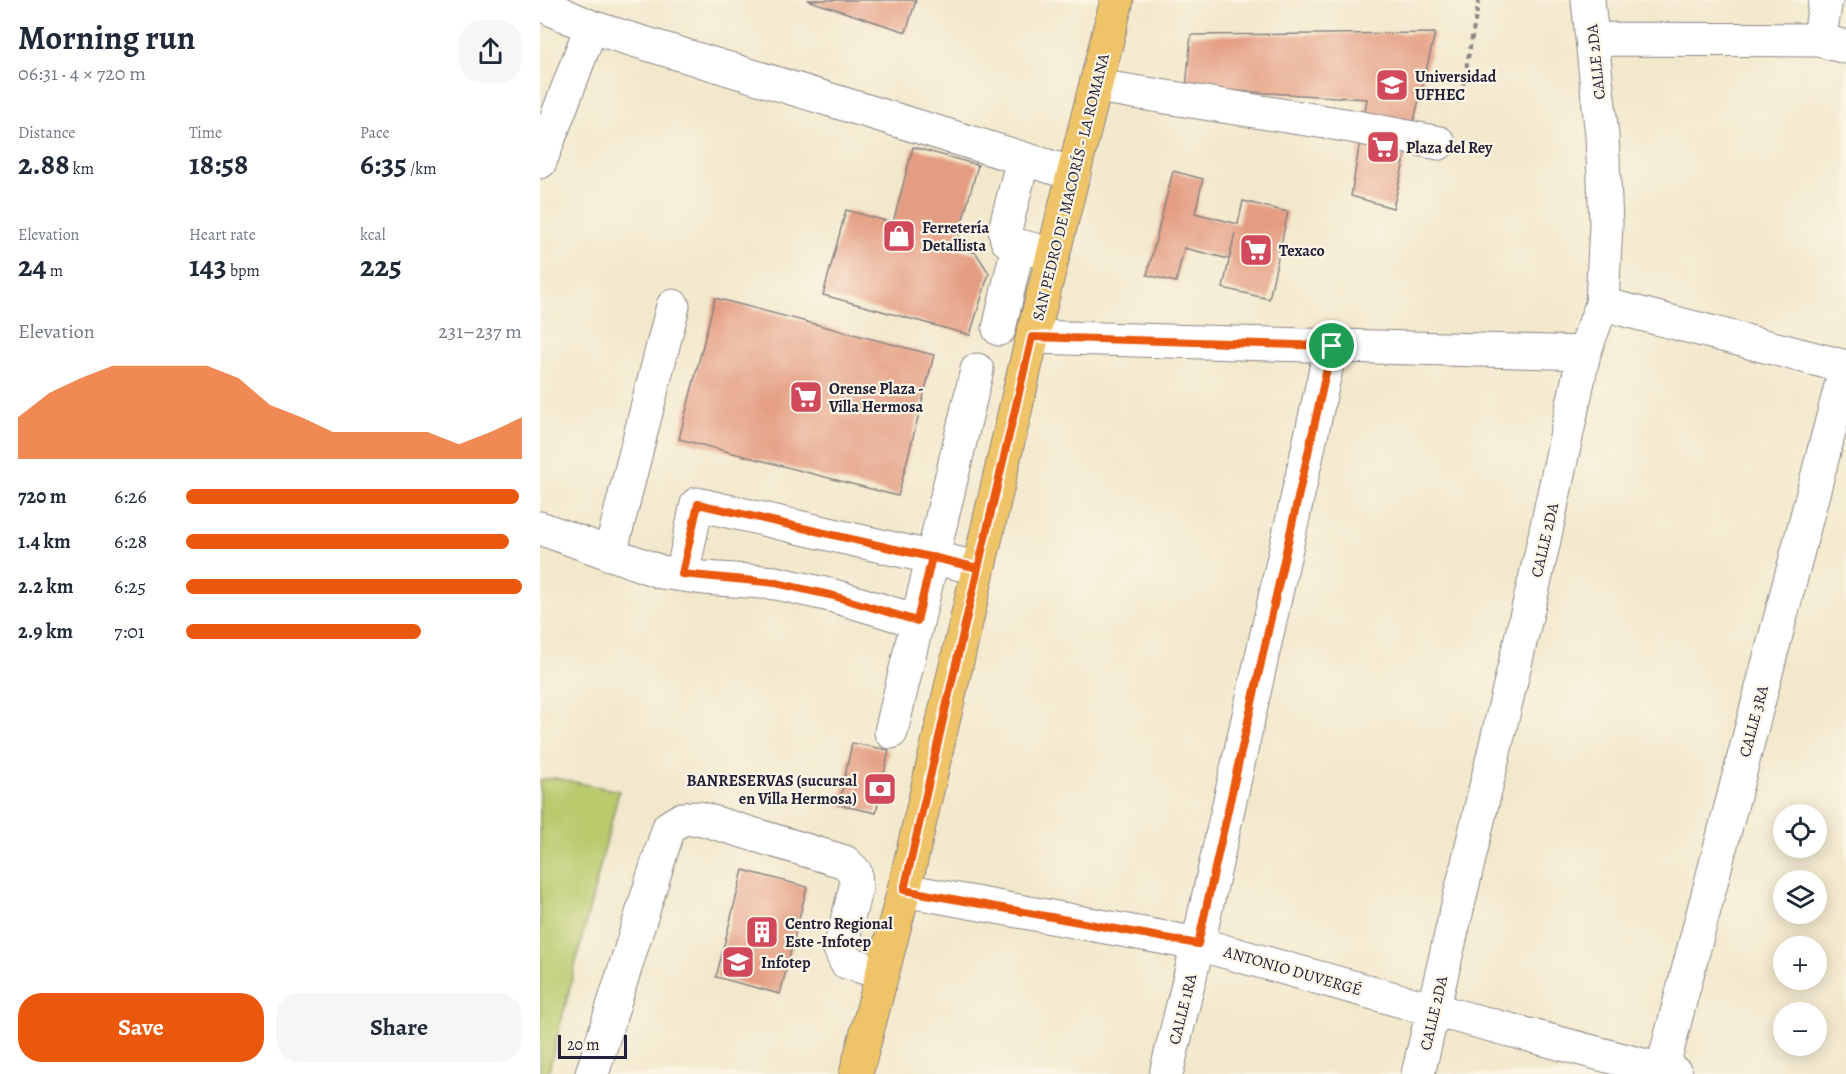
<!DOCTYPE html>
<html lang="en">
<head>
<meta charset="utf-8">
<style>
  body { margin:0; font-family:Alegreya,serif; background:#f6f6f7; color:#1f2937; height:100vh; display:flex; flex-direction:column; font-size:22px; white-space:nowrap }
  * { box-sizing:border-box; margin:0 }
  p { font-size:20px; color:#747a83 }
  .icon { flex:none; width:33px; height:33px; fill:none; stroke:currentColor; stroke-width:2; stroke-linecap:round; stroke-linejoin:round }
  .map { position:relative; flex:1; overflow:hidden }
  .side { display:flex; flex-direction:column; background:#fff; width:540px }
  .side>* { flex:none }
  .buttons { position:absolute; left:1233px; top:804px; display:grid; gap:12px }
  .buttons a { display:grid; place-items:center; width:54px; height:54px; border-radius:50%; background:#fff; box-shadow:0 3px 15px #0003; font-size:30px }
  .scale { position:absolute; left:18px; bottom:15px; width:69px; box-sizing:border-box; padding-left:6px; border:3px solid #22223b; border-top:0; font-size:16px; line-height:21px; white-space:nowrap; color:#22223b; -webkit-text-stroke:4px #fcf5e5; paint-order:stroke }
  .pin { position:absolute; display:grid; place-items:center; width:51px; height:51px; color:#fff; margin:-26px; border:3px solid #fff; border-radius:50%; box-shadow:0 2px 6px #0007 }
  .round { display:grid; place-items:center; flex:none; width:63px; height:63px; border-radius:24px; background:#f6f6f7 }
  .head { display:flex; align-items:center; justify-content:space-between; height:102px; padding:0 18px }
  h1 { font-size:33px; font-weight:700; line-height:45px }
  .figures { display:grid; grid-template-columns:repeat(3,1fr); gap:9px; height:102px; padding:6px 18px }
  .figures div { display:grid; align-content:center }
  .figures b { font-size:30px; font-weight:700 }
  .figures small { font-size:16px; font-weight:400 }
  .figures p { font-size:16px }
  .chart { height:168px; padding:12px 18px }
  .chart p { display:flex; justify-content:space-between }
  .chart svg { width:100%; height:108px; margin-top:6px; fill:#ea580c; opacity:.7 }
  .action { display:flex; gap:12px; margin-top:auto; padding:12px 18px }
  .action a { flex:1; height:69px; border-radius:24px; background:#ea580c; color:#fff; font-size:24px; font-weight:700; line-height:69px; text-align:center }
  .action a+a { background:#f6f6f7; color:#1f2937 }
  ul { padding:0 18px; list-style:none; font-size:20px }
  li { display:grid; grid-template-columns:96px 72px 1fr; align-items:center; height:45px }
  li i { height:15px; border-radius:8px; background:#ea580c }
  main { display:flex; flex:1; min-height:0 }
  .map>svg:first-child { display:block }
</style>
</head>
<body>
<main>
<section class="side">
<div class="head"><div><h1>Morning run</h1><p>06:31 · 4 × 720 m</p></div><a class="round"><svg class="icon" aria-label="share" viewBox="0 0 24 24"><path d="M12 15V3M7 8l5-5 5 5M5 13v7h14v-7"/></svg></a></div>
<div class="figures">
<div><p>Distance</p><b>2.88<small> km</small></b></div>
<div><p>Time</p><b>18:58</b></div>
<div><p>Pace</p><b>6:35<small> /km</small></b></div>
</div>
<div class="figures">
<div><p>Elevation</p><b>24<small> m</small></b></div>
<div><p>Heart rate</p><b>143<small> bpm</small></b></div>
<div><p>kcal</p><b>225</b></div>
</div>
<div class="chart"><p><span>Elevation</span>231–237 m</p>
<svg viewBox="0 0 160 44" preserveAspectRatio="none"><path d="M0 44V27L10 17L20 11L30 6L40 6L50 6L60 6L70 11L80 22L90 27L100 33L110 33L120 33L130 33L140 38L150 33L160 27V44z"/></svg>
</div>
<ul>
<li><b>720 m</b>6:26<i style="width:99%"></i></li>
<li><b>1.4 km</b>6:28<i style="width:96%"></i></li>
<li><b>2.2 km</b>6:25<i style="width:100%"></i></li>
<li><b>2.9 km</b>7:01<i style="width:70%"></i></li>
</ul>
<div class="action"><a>Save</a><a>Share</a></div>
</section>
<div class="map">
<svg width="1306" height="1074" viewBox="0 0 1306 1074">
  <rect width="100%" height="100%" fill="#fcf5e5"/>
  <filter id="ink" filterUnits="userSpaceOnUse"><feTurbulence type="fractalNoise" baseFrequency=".0167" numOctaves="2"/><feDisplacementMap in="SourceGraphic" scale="12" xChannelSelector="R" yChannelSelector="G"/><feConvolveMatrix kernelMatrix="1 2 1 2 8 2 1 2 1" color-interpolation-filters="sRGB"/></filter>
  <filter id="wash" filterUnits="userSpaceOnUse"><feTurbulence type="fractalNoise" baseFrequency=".008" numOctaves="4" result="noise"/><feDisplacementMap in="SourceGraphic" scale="24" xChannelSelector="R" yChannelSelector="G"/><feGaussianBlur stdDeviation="1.35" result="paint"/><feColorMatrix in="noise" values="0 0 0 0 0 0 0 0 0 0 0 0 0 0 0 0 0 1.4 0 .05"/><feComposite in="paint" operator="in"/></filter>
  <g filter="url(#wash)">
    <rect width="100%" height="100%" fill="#f2e8cc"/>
    <path fill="#bacb6e" stroke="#6e7654" stroke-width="1.5" d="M15 778 79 791 8 1074H0V780Z"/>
    <g id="blocks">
      <path fill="#e49d82" d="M267 0H376L366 32Z
        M895 33 853 208 811 196 827 99 646 88 651 35Z
        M373 147 438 165 415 248 436 253 449 273 430 335 283 295 306 210 353 223Z
        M633 171 663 179 655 213 698 224 703 201 748 212 729 299 683 288 695 233 689 259 644 248 636 282 607 275Z
        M175 298 394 355 358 496 139 439Z
        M312 743 349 750 336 813 299 805Z
        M203 870 267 887 240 994 176 977Z"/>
    </g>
  </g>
  <g filter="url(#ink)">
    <use href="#blocks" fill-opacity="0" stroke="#8a8584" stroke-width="1.5"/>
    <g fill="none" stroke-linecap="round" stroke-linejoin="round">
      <defs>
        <path id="minor" d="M0 4 51 27 534 174
          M1053 39 1279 40 1306 47
          M1279 40 1286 0
          M556 86 811 126 899 143
          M483 159 465 230 467 240 473 244 513 255
          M0 162 51 27
          M1062 304 1306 367
          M459 329 478 246
          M493 337 1044 353
          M0 528 121 572 164 578 236 583 294 596 377 621
          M70 554 133 306
          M142 575 157 504 438 568
          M351 732 437 370
          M364 890 658 944 894 1010 1136 1074
          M52 1074 129 827 142 819 159 818 305 862 315 872 316 887 300 949 306 962 342 973
          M626 1074 658 944 791 346
          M878 1074 1001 554 1044 353 1062 304 1066 223 1062 136 1048 0
          M1121 1074 1306 367"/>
        <path id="major" d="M316 1074 364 890 487 359 577 0"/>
      </defs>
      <use href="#minor" stroke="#8a8584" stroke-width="35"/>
      <use href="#major" stroke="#8a8584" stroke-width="35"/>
      <path stroke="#8a8584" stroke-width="4" stroke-dasharray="4.5 4.5" stroke-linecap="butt" d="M892 97 920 101 939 0"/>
      <use href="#minor" stroke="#fff" stroke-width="33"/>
      <use href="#major" stroke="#efc469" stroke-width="33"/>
    </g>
  </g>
  <g fill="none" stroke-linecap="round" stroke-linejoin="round" filter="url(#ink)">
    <defs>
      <path id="route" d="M792 346 492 337 438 568 158 504 142 574 236 583 294 596 377 621 392 557 438 568 364 890 658 944 792 346"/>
    </defs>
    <use href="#route" stroke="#fff" stroke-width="12"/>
    <use href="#route" stroke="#ea580c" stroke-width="8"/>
  </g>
  <defs>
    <symbol id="university-square" viewBox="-11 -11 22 22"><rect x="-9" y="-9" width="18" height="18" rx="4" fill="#d1495b" stroke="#fcf5e5"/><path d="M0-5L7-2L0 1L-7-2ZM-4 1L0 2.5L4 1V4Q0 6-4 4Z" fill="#fff"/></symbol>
    <symbol id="supermarket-square" viewBox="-11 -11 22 22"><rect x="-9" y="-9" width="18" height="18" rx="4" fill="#d1495b" stroke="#fcf5e5"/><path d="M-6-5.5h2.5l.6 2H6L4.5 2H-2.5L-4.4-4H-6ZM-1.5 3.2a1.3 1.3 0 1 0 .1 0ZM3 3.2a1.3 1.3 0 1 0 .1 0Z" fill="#fff"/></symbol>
    <symbol id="shop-square" viewBox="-11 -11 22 22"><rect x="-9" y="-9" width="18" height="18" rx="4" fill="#d1495b" stroke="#fcf5e5"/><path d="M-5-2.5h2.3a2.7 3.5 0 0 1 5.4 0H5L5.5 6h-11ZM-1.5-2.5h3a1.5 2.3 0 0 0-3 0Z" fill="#fff"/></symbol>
    <symbol id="bank-square" viewBox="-11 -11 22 22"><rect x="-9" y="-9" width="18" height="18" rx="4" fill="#d1495b" stroke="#fcf5e5"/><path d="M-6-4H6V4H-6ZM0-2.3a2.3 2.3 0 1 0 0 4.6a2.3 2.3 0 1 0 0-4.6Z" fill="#fff"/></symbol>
    <symbol id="building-square" viewBox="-11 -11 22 22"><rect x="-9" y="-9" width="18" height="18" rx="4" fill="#d1495b" stroke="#fcf5e5"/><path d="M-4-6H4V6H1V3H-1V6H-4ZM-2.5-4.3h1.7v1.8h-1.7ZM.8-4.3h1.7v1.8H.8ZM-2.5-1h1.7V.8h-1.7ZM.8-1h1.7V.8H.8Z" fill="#fff"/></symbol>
  </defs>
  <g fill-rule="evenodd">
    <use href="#university-square" x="833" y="66" width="38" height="38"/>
    <use href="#supermarket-square" x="824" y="128" width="38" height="38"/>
    <use href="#shop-square" x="340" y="217" width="38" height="38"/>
    <use href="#supermarket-square" x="697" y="231" width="38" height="38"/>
    <use href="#supermarket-square" x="247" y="378" width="38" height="38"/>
    <use href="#bank-square" x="321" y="770" width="38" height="38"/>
    <use href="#building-square" x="203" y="913" width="38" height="38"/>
    <use href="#university-square" x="179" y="943" width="38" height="38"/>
  </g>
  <g text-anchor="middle" stroke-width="4.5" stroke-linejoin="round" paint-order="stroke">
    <g font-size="16" fill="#22223b" stroke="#fcf5e5">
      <text transform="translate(1055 62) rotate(-96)" y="6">CALLE 2DA</text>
      <text transform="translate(530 187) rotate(-76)" y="6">SAN PEDRO DE MACORÍS - LA ROMANA</text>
      <text transform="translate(1004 540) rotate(-77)" y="6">CALLE 2DA</text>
      <text transform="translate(1213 721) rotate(-75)" y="6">CALLE 3RA</text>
      <text transform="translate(753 970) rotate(16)" y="6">ANTONIO DUVERGÉ</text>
      <text transform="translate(642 1009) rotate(-76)" y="6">CALLE 1RA</text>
      <text transform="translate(893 1013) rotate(-77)" y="6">CALLE 2DA</text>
    </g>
    <g font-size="16" font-weight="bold" fill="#22223b" stroke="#fcf5e5" text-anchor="start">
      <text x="875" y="82">Universidad<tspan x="875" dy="18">UFHEC</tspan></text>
      <text x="866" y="153">Plaza del Rey</text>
      <text x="382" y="233">Ferretería<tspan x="382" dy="18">Detallista</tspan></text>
      <text x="739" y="256">Texaco</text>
      <text x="289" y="394">Orense Plaza -<tspan x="289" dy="18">Villa Hermosa</tspan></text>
      <text x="317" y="786" text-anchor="end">BANRESERVAS (sucursal<tspan x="317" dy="18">en Villa Hermosa)</tspan></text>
      <text x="245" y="929">Centro Regional<tspan x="245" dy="18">Este -Infotep</tspan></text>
      <text x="221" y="968">Infotep</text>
    </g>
  </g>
</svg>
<div class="buttons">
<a><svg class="icon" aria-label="locate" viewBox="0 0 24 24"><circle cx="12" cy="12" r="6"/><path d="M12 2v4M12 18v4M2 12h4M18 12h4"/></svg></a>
<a><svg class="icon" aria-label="layers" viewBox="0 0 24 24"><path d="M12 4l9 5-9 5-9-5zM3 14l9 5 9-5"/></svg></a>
<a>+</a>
<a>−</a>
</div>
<div class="scale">20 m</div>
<div class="pin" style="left:792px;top:346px;background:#1e9e55"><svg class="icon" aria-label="arrive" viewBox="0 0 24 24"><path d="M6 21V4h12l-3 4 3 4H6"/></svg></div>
</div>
</main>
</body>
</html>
